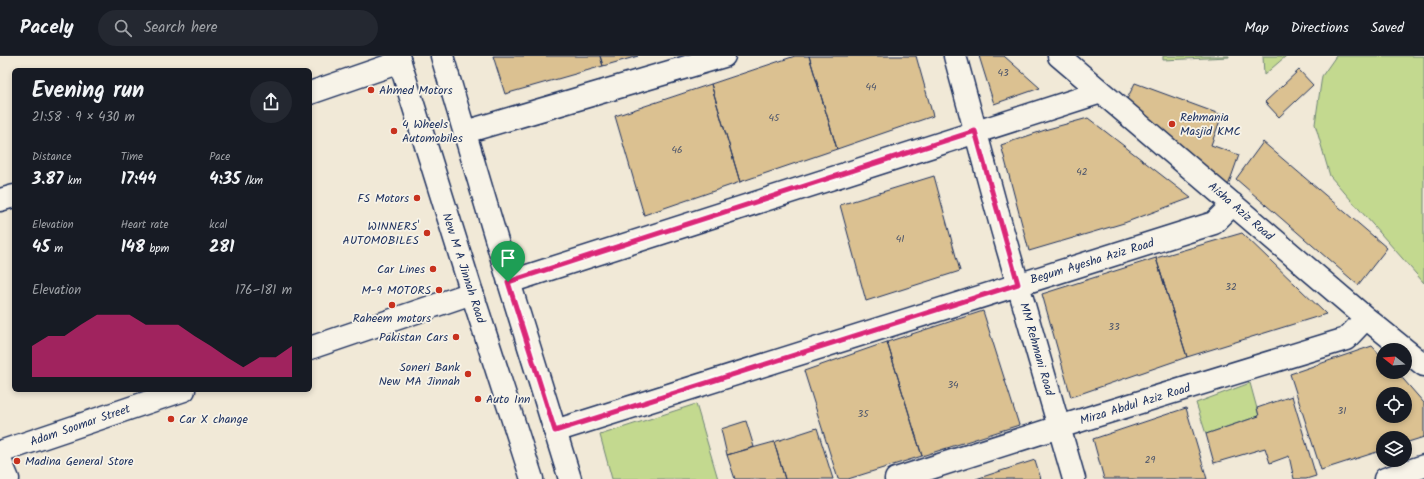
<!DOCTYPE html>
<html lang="en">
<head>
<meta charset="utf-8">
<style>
  body { margin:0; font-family:Kalam,sans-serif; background:#242831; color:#f1f3f6; height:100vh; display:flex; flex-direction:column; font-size:15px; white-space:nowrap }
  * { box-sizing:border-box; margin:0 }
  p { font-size:13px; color:#9ea1a6 }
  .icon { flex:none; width:22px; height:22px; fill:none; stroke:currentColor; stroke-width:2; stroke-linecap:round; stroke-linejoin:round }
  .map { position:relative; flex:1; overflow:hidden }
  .panel { position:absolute; left:12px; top:12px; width:300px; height:324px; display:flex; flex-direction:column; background:#171b24; border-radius:6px; box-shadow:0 2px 6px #0003 }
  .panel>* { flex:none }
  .needle { width:26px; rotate:287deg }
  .fabs { position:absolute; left:1376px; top:287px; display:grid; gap:8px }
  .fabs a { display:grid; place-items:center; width:36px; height:36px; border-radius:50%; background:#171b24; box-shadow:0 2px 6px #0003; font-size:20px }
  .pin { position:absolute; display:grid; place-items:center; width:34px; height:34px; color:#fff; margin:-41px -17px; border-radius:50% 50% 50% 0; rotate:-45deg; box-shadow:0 0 4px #0007 }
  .pin .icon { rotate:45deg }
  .round { display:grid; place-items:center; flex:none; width:42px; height:42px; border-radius:21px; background:#242831 }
  .headline { display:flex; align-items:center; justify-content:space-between; height:68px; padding:0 20px }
  h1 { font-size:22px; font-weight:700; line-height:30px }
  .figures { display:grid; grid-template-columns:repeat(3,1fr); gap:6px; height:68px; padding:4px 20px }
  .figures div { display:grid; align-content:center }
  .figures b { font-size:17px; font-weight:700 }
  .figures small { font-size:11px; font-weight:400 }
  .figures p { font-size:11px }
  .chart { height:112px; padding:8px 20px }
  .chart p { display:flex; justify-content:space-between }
  .chart svg { width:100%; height:72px; margin-top:4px; fill:#db2777; opacity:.7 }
  header { display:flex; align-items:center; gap:24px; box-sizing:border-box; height:56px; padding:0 20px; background:#171b24; border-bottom:1px solid #363941 }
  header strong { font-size:19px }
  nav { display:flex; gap:22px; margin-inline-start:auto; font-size:14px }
  .search { width:280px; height:36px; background:#242831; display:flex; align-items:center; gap:10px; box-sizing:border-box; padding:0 14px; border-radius:22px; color:#9ea1a6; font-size:15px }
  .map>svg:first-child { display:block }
</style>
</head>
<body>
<header>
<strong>Pacely</strong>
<div class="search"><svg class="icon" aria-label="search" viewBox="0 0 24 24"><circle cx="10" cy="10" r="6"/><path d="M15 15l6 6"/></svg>Search here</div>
<nav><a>Map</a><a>Directions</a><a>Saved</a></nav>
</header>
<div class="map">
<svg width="1424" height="423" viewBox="0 0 1424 423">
  <rect width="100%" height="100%" fill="#f1e9d7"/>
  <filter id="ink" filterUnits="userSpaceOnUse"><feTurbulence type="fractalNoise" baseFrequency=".025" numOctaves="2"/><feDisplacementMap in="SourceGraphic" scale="8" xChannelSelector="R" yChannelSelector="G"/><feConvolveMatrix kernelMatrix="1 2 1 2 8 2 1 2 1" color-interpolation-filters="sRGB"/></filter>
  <g filter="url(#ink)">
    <path fill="#c3d98f" stroke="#6f8476" d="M1163 0H1229V1L1163 4Z
      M1263 0H1286L1264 19Z
      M1336 0H1424V227L1330 120 1315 68 1322 20Z
      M1250 327 1259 360 1206 378 1196 347Z
      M696 348 718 423H612L600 379Z"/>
    <path fill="#dbc191" stroke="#1b2f5e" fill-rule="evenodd" d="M493 0H600L603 10 505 38Z
      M600 0H638L603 10Z
      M795 0H809L837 93 740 126 711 28Z
      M809 0H916L933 60 837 93Z
      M979 0H1004L1040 32 994 48Z
      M1299 14 1313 29 1279 61 1265 46Z
      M1135 27 1222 59 1211 89 1239 99 1228 130 1126 45Z
      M711 28 740 126 644 159 615 60Z
      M1088 62 1191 142 1124 167 1029 195 1001 89 1048 73Z
      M1263 86 1387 192 1358 229 1236 123Z
      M934 120 960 215 866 245 840 149Z
      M1242 177 1326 258 1187 301 1156 202Z
      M1156 202 1187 301 1071 341 1042 238Z
      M983 255 1019 369 922 400 887 286Z
      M887 286 922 400 848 423H838L804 315Z
      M1372 290 1383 302V316H1397L1424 347V381L1405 387V382H1383V394L1321 414 1290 318ZM1383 338H1405V360H1383Z
      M1292 340 1316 420 1306 423H1294L1289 400 1270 407 1265 392 1214 407 1206 378 1259 360 1257 352Z
      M1186 352 1207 423H1104L1093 383Z
      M746 365 754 391 727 399 721 373Z
      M817 372 833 423H785L774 386Z
      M774 386 785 423H735L727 399Z
      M1035 404 1041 423H976Z"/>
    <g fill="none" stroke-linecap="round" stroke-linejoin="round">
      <defs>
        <path id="minor" d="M955 0 1002 173 1074 423
          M1059 0 1366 262 1424 309
          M310 37 400 6
          M465 76 724 0
          M0 144 14 140
          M509 226 1101 36
          M310 292 472 237
          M555 375 1214 167 1233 148
          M0 396 184 334
          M0 404 8 423
          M896 423 1059 371 1346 283 1366 262
          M1385 423 1424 410"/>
        <path id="major" d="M398 0 472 237 532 423
          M442 0 509 226 570 423"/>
      </defs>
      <use href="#minor" stroke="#1b2f5e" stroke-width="25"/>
      <use href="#major" stroke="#1b2f5e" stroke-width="25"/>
      <use href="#minor" stroke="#f7f3e8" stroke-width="22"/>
      <use href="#major" stroke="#f7f3e8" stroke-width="22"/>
    </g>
  </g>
  <g fill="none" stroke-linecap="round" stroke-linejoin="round" filter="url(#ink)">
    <defs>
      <path id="route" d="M975 75 1018 228 555 375 508 226Z"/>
    </defs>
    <use href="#route" stroke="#fff" stroke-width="8"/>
    <use href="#route" stroke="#db2777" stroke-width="5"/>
  </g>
  <g fill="#c8321e" stroke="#f7f3e8" stroke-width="1.5">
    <circle cx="371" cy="34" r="4"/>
    <circle cx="1172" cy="68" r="4"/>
    <circle cx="394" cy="75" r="4"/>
    <circle cx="417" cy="142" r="4"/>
    <circle cx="427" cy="177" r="4"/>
    <circle cx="433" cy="213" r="4"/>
    <circle cx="439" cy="234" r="4"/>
    <circle cx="392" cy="249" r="4"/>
    <circle cx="456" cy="281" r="4"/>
    <circle cx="468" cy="318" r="4"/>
    <circle cx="478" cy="343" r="4"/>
    <circle cx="171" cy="363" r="4"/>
    <circle cx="17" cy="405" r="4"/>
  </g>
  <g text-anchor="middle" stroke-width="3.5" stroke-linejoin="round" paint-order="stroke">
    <g font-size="10" fill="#4b546b">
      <text x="1003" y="20">43</text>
      <text x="871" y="34">44</text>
      <text x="774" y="65">45</text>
      <text x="677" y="97">46</text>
      <text x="1082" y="119">42</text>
      <text x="900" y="186">41</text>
      <text x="1231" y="234">32</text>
      <text x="1114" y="274">33</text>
      <text x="953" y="332">34</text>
      <text x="1342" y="358">31</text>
      <text x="863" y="361">35</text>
      <text x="1150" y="407">29</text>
    </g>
    <g font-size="12" fill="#1b2f5e" stroke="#f7f3e8" text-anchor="start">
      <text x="379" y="38">Ahmed Motors</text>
      <text x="1180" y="65">Rehmania<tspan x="1180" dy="14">Masjid KMC</tspan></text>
      <text x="402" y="72">4 Wheels<tspan x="402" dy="14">Automobiles</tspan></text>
      <text x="409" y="146" text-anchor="end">FS Motors</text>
      <text x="419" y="174" text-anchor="end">WINNERS'<tspan x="419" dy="14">AUTOMOBILES</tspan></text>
      <text x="425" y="217" text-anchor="end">Car Lines</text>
      <text x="431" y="238" text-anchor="end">M-9 MOTORS</text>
      <text x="392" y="266" text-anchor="middle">Raheem motors</text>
      <text x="448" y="285" text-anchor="end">Pakistan Cars</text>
      <text x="460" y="315" text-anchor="end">Soneri Bank<tspan x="460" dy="14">New MA Jinnah</tspan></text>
      <text x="486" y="347">Auto Inn</text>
      <text x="179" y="367">Car X change</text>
      <text x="25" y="409">Madina General Store</text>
    </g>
    <g font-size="12" fill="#1b2f5e" stroke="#f7f3e8">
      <text transform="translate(1241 155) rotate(41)" y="4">Aisha Aziz Road</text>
      <text transform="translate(1092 205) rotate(-17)" y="4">Begum Ayesha Aziz Road</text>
      <text transform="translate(464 212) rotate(72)" y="4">New M A Jinnah Road</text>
      <text transform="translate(1037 293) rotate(74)" y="4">MM Rehmani Road</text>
      <text transform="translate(1135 348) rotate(-17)" y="4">Mirza Abdul Aziz Road</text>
      <text transform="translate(80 369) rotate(-19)" y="4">Adam Soomar Street</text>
    </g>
  </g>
</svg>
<div class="fabs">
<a><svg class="needle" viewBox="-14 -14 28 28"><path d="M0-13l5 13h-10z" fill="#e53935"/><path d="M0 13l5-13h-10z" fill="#9ea1a6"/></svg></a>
<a><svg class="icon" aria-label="locate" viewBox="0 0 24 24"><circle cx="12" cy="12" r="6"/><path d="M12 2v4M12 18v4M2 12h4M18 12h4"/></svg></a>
<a><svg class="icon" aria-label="layers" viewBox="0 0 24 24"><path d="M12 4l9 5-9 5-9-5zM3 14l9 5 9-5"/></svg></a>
</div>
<div class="pin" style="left:508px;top:226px;background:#1e9e55"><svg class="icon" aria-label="arrive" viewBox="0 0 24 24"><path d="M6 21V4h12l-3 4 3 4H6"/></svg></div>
<section class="panel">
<div class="headline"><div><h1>Evening run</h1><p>21:58 · 9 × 430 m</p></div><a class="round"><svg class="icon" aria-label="share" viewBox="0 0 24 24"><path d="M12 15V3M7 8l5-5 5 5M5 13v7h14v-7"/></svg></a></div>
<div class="figures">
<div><p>Distance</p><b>3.87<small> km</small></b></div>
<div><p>Time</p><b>17:44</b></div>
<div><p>Pace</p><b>4:35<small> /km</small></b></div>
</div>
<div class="figures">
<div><p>Elevation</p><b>45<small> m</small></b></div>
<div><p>Heart rate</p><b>148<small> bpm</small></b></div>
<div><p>kcal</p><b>281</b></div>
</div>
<div class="chart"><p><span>Elevation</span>176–181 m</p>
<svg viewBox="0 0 160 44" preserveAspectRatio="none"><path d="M0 44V25L10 19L20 19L30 12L40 6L50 6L60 6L70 12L80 12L90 12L100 19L110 25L120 32L130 38L140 32L150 32L160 25V44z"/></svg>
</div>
</section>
</div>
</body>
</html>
